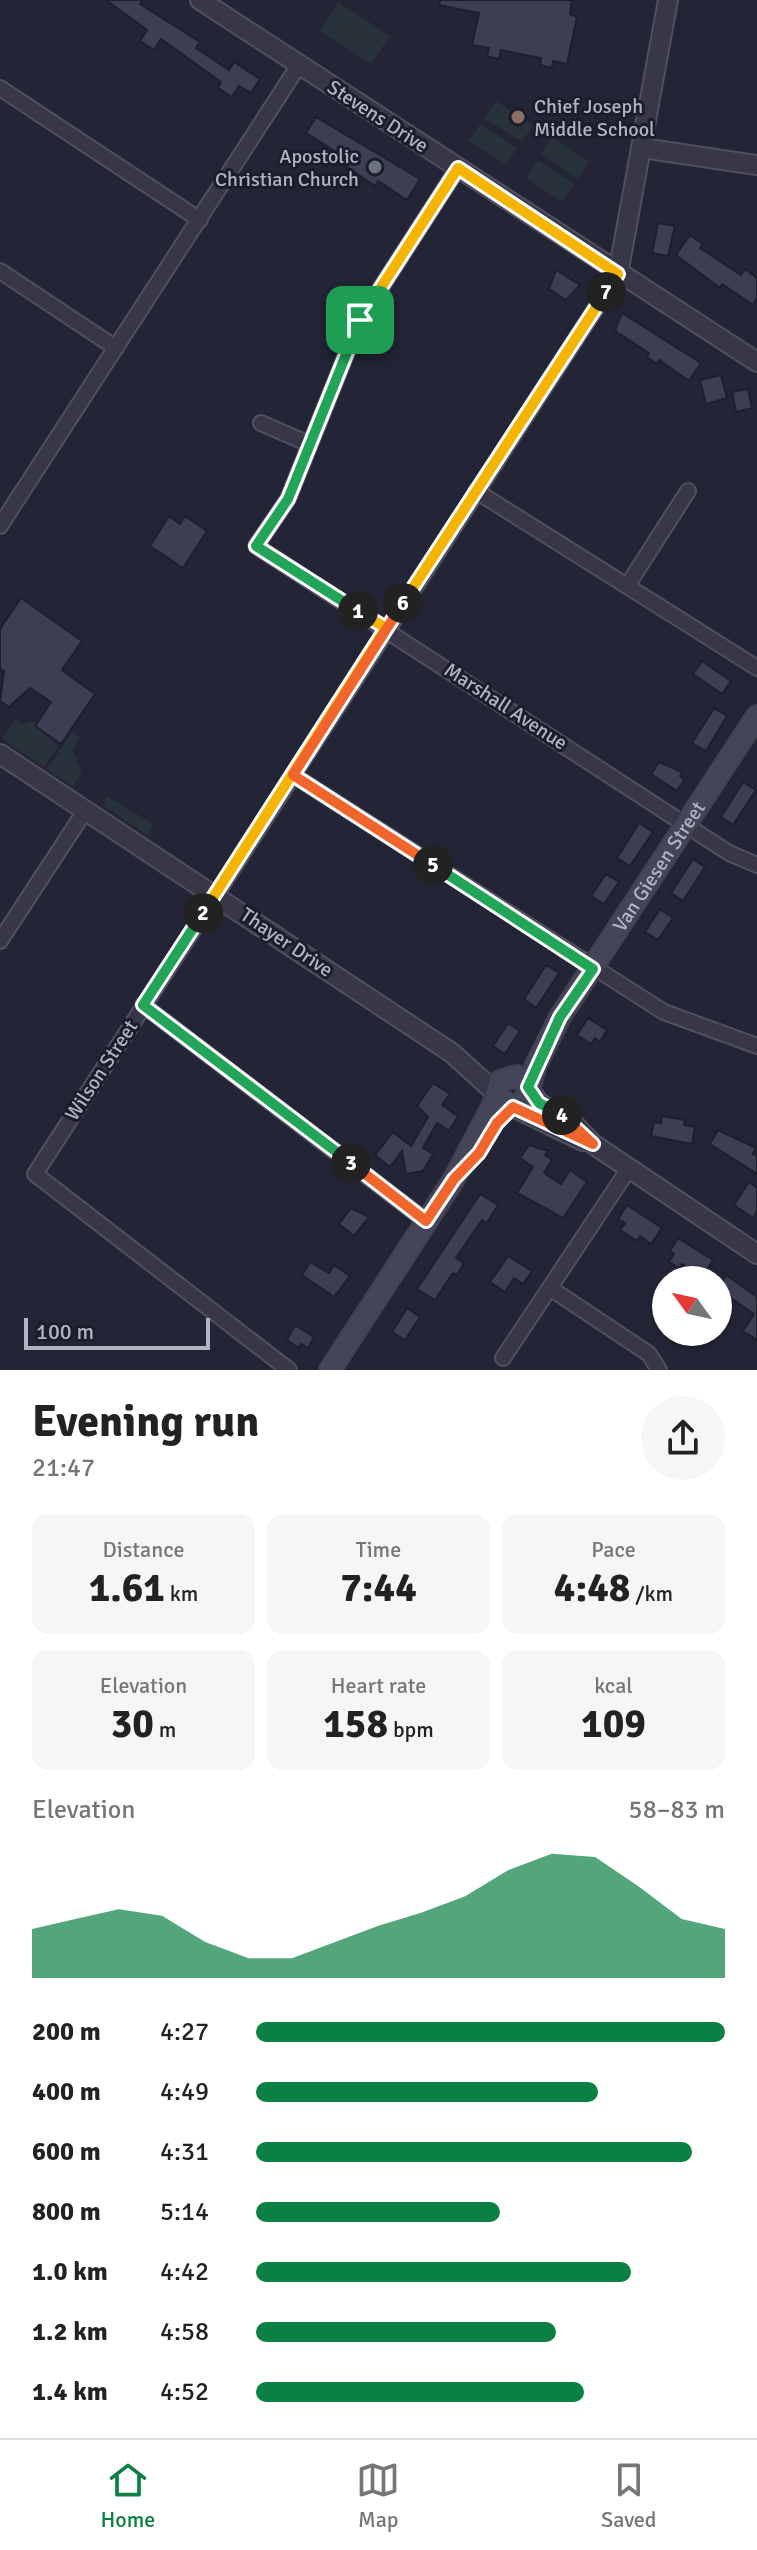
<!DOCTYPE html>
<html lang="en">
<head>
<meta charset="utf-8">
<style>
  body { margin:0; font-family:Signika,sans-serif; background:#f6f6f6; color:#222; height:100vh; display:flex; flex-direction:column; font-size:30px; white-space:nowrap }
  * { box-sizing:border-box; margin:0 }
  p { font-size:26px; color:#767676 }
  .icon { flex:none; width:44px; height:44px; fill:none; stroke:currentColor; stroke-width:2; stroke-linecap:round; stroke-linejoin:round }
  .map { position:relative; height:1370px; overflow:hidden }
  .drawer { display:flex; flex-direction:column; background:#fff; flex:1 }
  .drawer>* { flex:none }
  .needle { width:52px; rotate:303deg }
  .tools { position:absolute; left:652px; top:1266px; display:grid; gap:16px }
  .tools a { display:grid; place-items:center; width:80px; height:80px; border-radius:50%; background:#fff; box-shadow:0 2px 6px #0004; font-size:40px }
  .scale { position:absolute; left:24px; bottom:20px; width:186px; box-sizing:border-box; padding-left:8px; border:4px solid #b2b2c3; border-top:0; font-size:22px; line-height:28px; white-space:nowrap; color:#b2b2c3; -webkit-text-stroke:6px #1c1d2c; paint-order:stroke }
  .pin { position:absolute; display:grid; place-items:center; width:68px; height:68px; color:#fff; margin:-34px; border-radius:16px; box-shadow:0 4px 12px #0006 }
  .km { position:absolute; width:40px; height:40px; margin:-20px; border-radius:50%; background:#222; color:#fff; font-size:22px; line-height:40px; text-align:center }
  .round { display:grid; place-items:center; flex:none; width:84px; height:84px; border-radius:42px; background:#f6f6f6 }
  .head { display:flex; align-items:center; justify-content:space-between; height:136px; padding:0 32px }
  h1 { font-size:44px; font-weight:800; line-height:60px }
  .figures { display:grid; grid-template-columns:repeat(3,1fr); gap:12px; height:136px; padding:8px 32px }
  .figures div { display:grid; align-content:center; border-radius:16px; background:#f6f6f6; text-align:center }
  .figures b { font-size:40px; font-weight:800 }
  .figures small { font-size:22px; font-weight:400 }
  .figures p { font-size:22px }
  .chart { height:224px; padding:16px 32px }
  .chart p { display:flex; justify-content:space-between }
  .chart svg { width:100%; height:144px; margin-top:8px; fill:#0b8043; opacity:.7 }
  ul { padding:0 32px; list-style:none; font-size:26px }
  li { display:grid; grid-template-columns:128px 96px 1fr; align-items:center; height:60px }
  li i { height:20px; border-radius:10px; background:#0b8043 }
  .dock { display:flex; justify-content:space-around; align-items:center; height:112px; border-top:2px solid #e0e0e0; background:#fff; font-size:22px; color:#767676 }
  .dock a { display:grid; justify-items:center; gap:4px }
  .dock .current { color:#0b8043 }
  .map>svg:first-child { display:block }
</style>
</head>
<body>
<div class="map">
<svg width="757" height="1370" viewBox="0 0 757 1370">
  <rect width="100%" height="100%" fill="#232436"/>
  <path fill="#28323a" d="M338 2 390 36 371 64 320 31Z
    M496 101 533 125 522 142 484 118Z
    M480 124 517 148 506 165 469 141Z
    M552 137 589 162 578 179 541 154Z
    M538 160 574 184 562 202 526 178Z
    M16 719 23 724 32 721 36 723 58 747 44 767 2 739Z
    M72 732 80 737 73 750 82 773 73 786 47 769Z
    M107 796 153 824 148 836 104 806Z"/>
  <path fill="#3d3e54" stroke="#1e1f2e" stroke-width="2" d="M106 0H142L140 4 200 42 196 48 229 70 234 62 260 79 251 93 239 86 232 97 218 88 221 82 161 39 154 50 140 41 147 30Z
    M440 0H572L570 14 577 17 567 64 553 61 552 68 540 65 541 58 501 50 499 59 487 56 489 48 472 45 479 13 439 5Z
    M316 117 420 179 407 200 378 181 375 186 330 155 333 150 306 133Z
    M658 223 675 226 668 256 652 253Z
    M690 235 703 244 700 248 741 275 745 269 757 278V298L753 305 722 284 720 288 676 255Z
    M556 270 580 285 566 300 549 289Z
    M622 313 701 363 689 381 659 360 657 364 647 357 649 353 615 331Z
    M721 375 727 398 706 404 700 380Z
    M748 389 752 408 736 412 732 392Z
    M169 516 180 524 185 516 207 531 183 568 150 546Z
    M21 598 82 641 62 670 95 694 61 744 35 726 51 702 30 688 9 707 0 701 4 671 0 669V629Z
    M702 661 731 681 722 694 693 674Z
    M714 708 727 716 706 751 692 743Z
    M659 762 682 772 680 776 685 779 677 791 651 774Z
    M743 782 756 790 733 825 721 817Z
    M639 823 653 832 630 866 617 858Z
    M693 859 705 867 683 901 671 893Z
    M606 874 619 882 604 904 591 896Z
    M660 909 673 918 658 940 645 932Z
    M546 965 559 973 536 1008 524 999Z
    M588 1018 607 1030 600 1042 595 1038 591 1044 577 1035Z
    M508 1023 520 1031 505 1054 493 1046Z
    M433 1083 450 1094 442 1105 458 1116 449 1131 437 1123 423 1148 433 1154 423 1171 406 1174 402 1151 390 1167 375 1155 393 1132 411 1146 428 1117 417 1106Z
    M662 1116 685 1120 684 1125 695 1127 692 1144 651 1136 654 1122 661 1123Z
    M718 1130 756 1148 753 1154 757 1156V1174L710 1144Z
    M529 1145 548 1151 545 1155 552 1160 544 1173 561 1184 570 1170 587 1182 563 1218 517 1193 533 1167 520 1158Z
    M749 1182 757 1188V1212L753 1218 734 1205Z
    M480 1194 498 1205 487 1223 482 1220 456 1258 464 1263 457 1275 453 1273 435 1300 417 1289Z
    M627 1205 662 1228 651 1244 640 1236 637 1241 620 1230 625 1223 618 1219Z
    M351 1208 369 1217 354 1236 339 1224Z
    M678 1238 713 1260 702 1277 682 1264 679 1268 669 1262 674 1254 670 1251Z
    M508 1256 532 1271 523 1284 514 1278 505 1292 490 1282Z
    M310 1262 329 1273 334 1265 350 1276 334 1297 302 1275Z
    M726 1275 757 1297V1340L743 1331 754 1314 718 1289Z
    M407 1308 420 1317 405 1340 392 1332Z
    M295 1325 314 1337 308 1348 301 1344 299 1348 287 1340Z"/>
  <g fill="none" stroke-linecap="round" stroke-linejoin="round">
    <defs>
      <path id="minor" d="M0 88 200 220
        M458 168 360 320 288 499 256 546 729 853 757 865
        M0 271 116 348
        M261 423 309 444
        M476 491 757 668
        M0 526 299 65
        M627 586 688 491
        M293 775 664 1012 757 1046
        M0 941 85 811
        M143 1005 426 1221
        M550 1288 649 1354 659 1370
        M503 1358 628 1170
        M289 1370 35 1174 618 274"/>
      <path id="tertiary" d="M200 0 757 362
        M642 148 757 165
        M618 274 668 0
        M0 754 452 1053 497 1094
        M528 1087 539 1103 571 1121 593 1144 757 1254
        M513 1107 583 1141"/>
      <g id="secondary">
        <path id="s1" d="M497 1094 508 1106H518L527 1097 536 1065 560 1017 757 716"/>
        <path d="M330 1370 454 1179 493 1105 500 1081 517 1076 528 1087"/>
      </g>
    </defs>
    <use href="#minor" stroke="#4f4f5f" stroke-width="18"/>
    <use href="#tertiary" stroke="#4f4f5f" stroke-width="22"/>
    <use href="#secondary" stroke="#404050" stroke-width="24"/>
    <use href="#minor" stroke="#373747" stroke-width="14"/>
    <use href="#tertiary" stroke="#373747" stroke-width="18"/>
    <use href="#secondary" stroke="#454559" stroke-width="20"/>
  </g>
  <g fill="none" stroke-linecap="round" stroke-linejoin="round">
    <defs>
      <path id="split-1" d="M358 611 256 546 288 499 360 320"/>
      <path id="split-2" d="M203 913 386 628 358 611"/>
      <path id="split-3" d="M203 913 143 1005 351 1163"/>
      <path id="split-4" d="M351 1163 426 1221 454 1179 479 1153 497 1123 513 1107 593 1144 562 1115"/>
      <path id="split-5" d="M433 865 593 969 560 1017 528 1087 539 1103 562 1115"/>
      <path id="split-6" d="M403 603 293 775 433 865"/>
      <path id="split-7" d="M403 603 606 292"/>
      <path id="split-8" d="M360 320 458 168 618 274 606 292"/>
    </defs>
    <use href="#split-1" stroke="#fff" stroke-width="16"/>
    <use href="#split-2" stroke="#fff" stroke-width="16"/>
    <use href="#split-3" stroke="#fff" stroke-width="16"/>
    <use href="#split-4" stroke="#fff" stroke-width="16"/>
    <use href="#split-5" stroke="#fff" stroke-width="16"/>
    <use href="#split-6" stroke="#fff" stroke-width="16"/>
    <use href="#split-7" stroke="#fff" stroke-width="16"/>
    <use href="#split-8" stroke="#fff" stroke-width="16"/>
    <use href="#split-1" stroke="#22a559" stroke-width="10"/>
    <use href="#split-2" stroke="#f5b400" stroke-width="10"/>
    <use href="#split-3" stroke="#22a559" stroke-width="10"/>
    <use href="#split-4" stroke="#f0652b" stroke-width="10"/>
    <use href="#split-5" stroke="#22a559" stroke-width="10"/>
    <use href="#split-6" stroke="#f0652b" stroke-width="10"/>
    <use href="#split-7" stroke="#f5b400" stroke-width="10"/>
    <use href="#split-8" stroke="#f5b400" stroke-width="10"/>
  </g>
  <circle fill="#8d6e63" stroke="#1c1d2c" stroke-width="3" cx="518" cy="117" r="8"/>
  <circle fill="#6b7280" stroke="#1c1d2c" stroke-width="3" cx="375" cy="167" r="8"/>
  <g text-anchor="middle" stroke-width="6" stroke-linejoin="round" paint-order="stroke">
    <g font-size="20" fill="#b2b2c3" stroke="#1c1d2c" text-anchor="start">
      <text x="534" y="113">Chief Joseph<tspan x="534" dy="23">Middle School</tspan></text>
      <text x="359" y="163" text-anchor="end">Apostolic<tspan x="359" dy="23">Christian Church</tspan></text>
    </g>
    <g font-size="20" fill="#b2b2c3" stroke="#1c1d2c">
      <text transform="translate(378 116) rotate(33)" y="7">Stevens Drive</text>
      <text transform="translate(506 706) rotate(33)" y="7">Marshall Avenue</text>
      <text dy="7" stroke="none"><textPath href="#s1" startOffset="306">Van Giesen Street</textPath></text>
      <text transform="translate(287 942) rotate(34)" y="7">Thayer Drive</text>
      <text transform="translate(101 1070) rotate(-57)" y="7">Wilson Street</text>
    </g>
  </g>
</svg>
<div class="tools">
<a><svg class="needle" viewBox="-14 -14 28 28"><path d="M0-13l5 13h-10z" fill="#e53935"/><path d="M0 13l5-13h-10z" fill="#767676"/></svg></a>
</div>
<div class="scale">100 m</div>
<div class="pin" style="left:360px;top:320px;background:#1e9e55"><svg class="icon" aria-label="arrive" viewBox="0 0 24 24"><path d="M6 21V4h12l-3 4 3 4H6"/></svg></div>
<b class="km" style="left:358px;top:611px">1</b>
<b class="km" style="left:203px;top:913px">2</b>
<b class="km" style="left:351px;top:1163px">3</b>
<b class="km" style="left:562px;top:1115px">4</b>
<b class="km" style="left:433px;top:865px">5</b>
<b class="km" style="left:403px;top:603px">6</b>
<b class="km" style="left:606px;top:292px">7</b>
</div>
<section class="drawer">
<div class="head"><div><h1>Evening run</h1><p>21:47</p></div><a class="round"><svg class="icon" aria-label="share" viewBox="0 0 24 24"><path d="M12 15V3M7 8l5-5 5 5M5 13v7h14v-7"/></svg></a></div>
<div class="figures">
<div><p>Distance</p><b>1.61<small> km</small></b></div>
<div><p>Time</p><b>7:44</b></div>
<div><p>Pace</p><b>4:48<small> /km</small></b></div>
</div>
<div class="figures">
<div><p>Elevation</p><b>30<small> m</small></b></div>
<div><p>Heart rate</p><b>158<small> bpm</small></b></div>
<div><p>kcal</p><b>109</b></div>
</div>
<div class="chart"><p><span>Elevation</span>58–83 m</p>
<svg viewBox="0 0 160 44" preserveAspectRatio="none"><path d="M0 44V29L10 26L20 23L30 25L40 33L50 38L60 38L70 33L80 28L90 24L100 19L110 11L120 6L130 7L140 16L150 26L160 29V44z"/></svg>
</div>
<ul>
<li><b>200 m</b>4:27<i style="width:100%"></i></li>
<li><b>400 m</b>4:49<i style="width:73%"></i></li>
<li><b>600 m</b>4:31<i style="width:93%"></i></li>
<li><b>800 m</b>5:14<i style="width:52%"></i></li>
<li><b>1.0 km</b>4:42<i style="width:80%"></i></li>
<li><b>1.2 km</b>4:58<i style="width:64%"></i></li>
<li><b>1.4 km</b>4:52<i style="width:70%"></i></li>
</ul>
</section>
<nav class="dock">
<a class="current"><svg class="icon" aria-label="home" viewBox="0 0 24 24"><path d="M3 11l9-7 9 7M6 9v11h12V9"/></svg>Home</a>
<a><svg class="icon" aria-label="map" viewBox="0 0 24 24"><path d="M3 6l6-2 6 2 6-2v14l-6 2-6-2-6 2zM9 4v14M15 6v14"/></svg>Map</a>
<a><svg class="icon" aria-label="saved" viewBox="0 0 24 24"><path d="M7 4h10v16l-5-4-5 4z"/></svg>Saved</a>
</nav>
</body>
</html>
